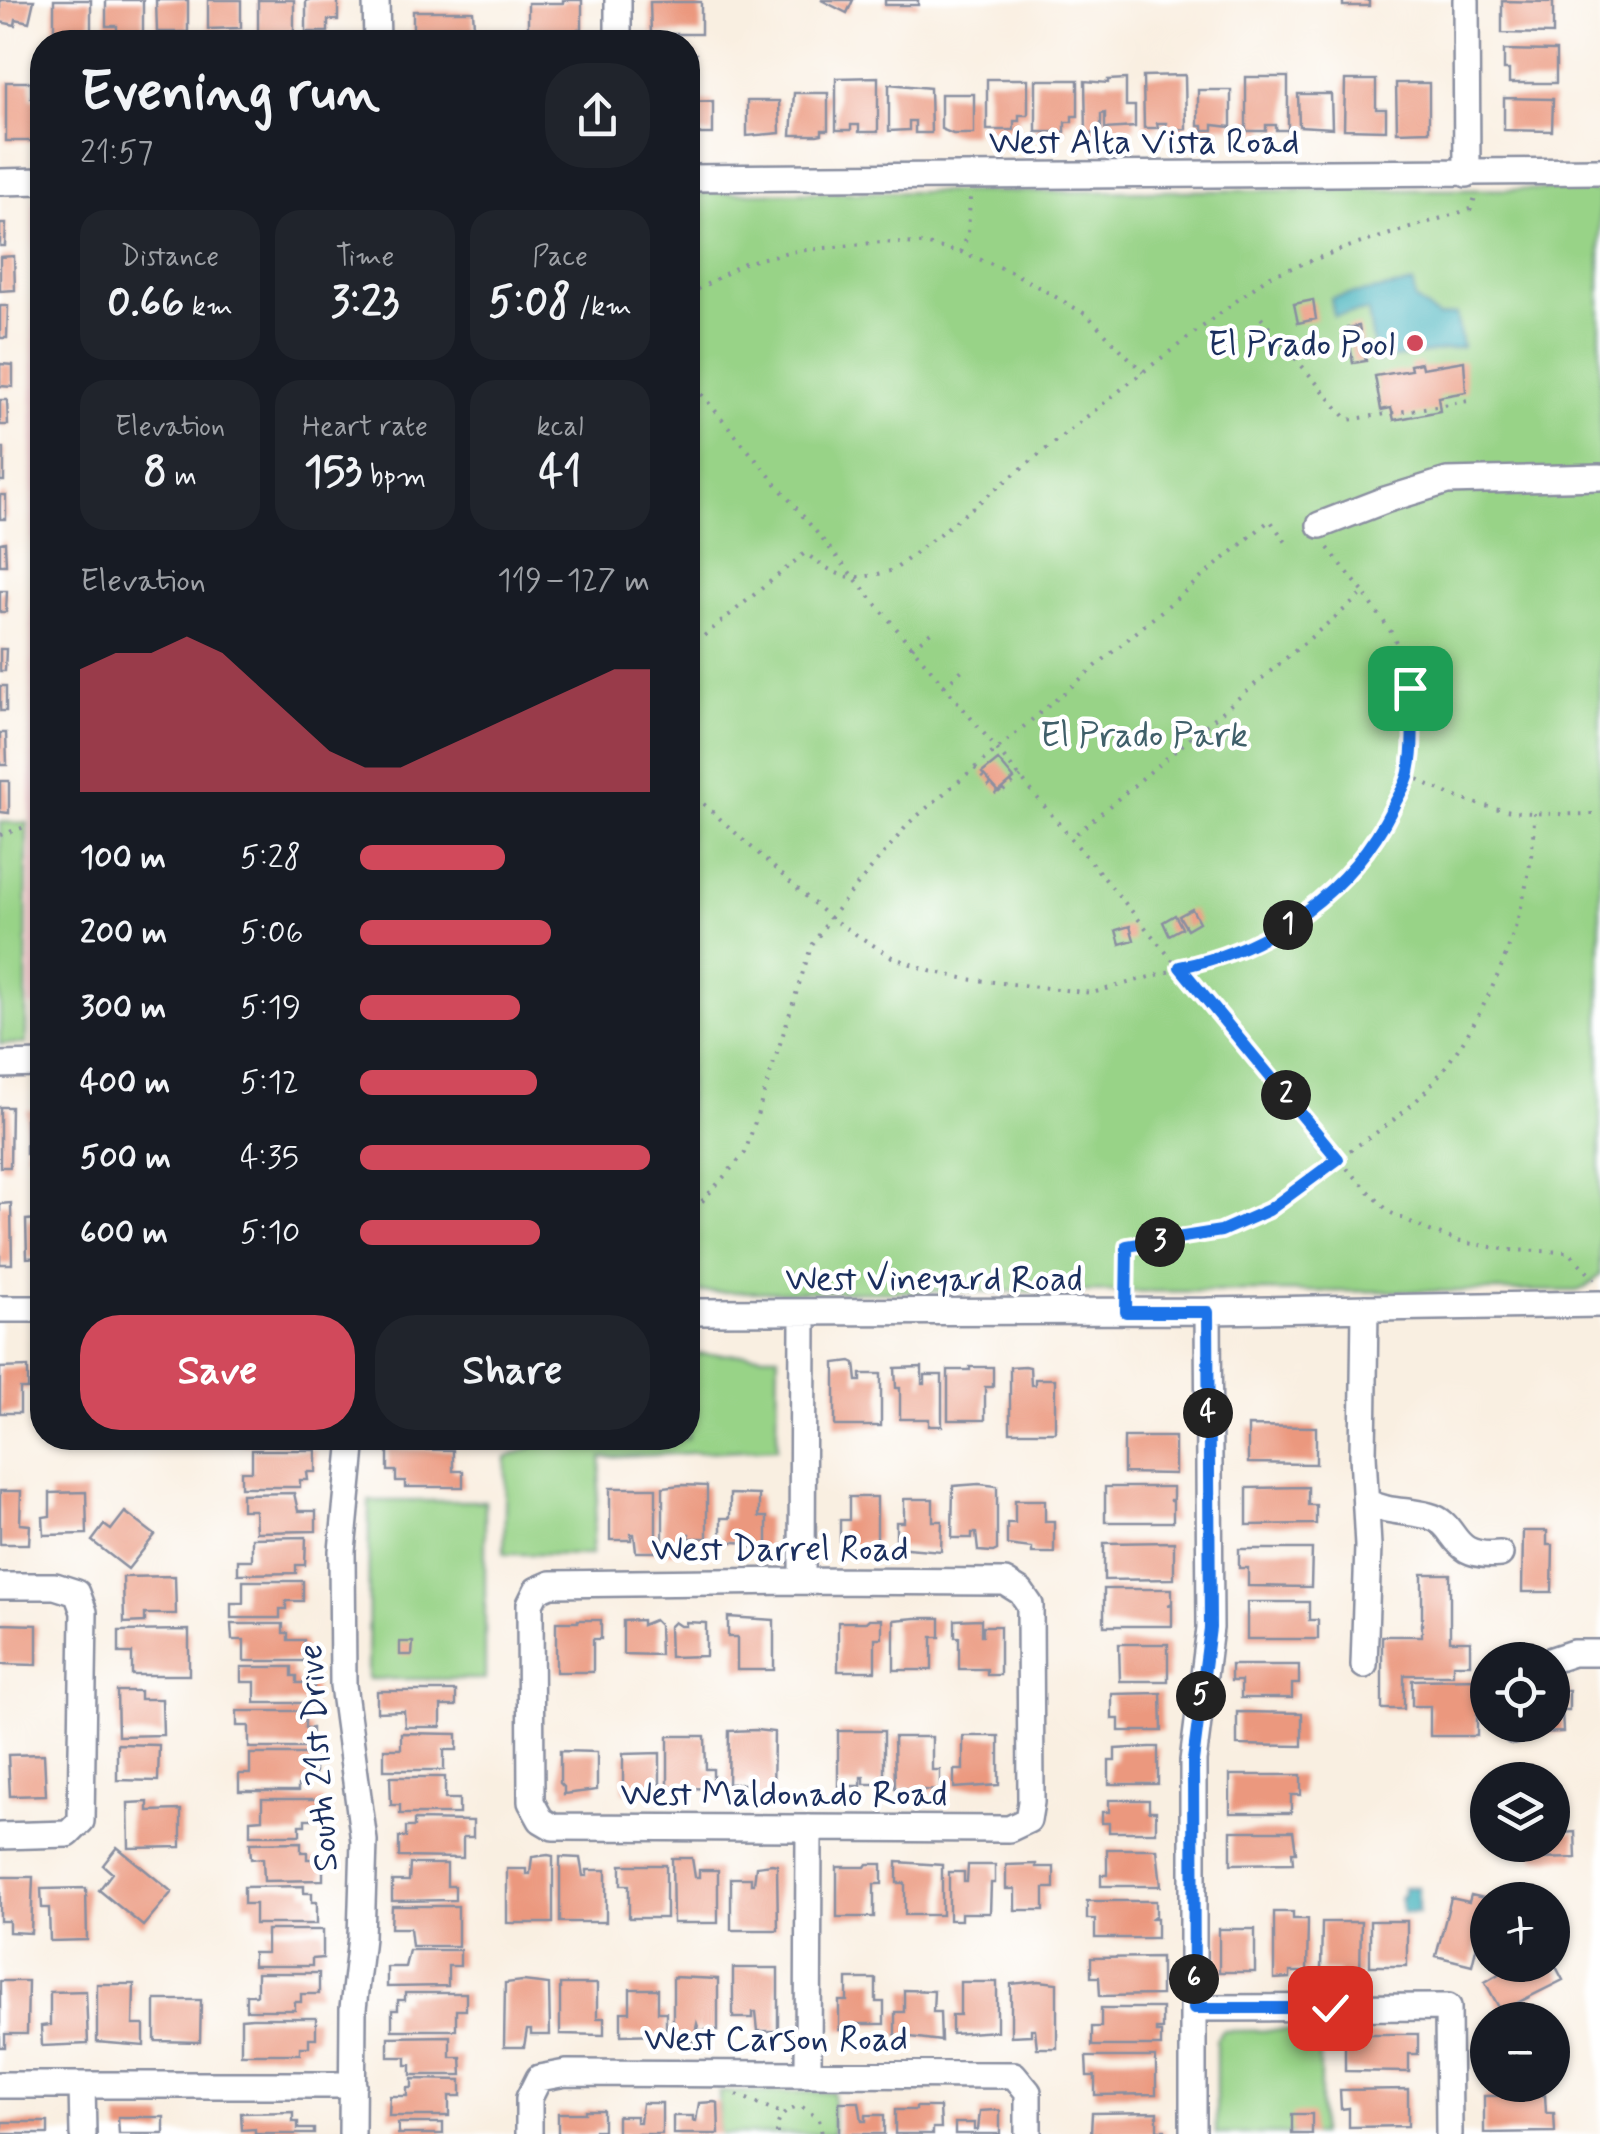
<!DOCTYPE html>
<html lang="en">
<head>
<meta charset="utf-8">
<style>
  body { margin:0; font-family:Mynerve,sans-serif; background:#20242c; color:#f1f3f6; height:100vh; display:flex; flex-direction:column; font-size:38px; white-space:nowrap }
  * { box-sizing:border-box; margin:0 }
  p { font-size:32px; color:#9ea1a6 }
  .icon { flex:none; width:55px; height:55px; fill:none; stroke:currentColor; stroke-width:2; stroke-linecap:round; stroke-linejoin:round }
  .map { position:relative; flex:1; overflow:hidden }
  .drawer { position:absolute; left:30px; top:30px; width:670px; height:1420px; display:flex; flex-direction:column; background:#171b24; border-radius:40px; box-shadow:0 2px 8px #0004 }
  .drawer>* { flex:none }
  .buttons { position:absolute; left:1470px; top:1642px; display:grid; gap:20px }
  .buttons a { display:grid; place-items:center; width:100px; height:100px; border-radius:50%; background:#171b24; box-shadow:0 2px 8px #0004; font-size:50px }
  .pin { position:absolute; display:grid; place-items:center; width:85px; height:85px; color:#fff; margin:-42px; border-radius:20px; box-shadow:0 5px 15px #0006 }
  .km { position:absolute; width:50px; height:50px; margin:-25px; border-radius:50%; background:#222; color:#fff; font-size:28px; line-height:50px; text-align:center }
  .round { display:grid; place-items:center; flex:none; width:105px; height:105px; border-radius:40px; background:#20242c }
  .head { display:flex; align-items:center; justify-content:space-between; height:170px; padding:0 50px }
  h1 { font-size:55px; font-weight:800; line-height:75px }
  .figures { display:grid; grid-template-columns:repeat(3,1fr); gap:15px; height:170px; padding:10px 50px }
  .figures div { display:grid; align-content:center; border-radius:25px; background:#20242c; text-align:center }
  .figures b { font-size:42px; font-weight:800 }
  .figures small { font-size:28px; font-weight:400 }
  .figures p { font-size:28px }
  .chart { height:280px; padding:20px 50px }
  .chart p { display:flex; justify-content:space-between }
  .chart svg { width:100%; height:180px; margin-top:10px; fill:#d1495b; opacity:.7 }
  .action { display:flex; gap:20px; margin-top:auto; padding:20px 50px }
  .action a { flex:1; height:115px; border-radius:40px; background:#d1495b; color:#fff; font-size:40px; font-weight:800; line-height:115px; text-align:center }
  .action a+a { background:#20242c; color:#f1f3f6 }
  ul { padding:0 50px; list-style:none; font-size:32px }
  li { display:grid; grid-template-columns:160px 120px 1fr; align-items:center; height:75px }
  li i { height:25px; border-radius:12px; background:#d1495b }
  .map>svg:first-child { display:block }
</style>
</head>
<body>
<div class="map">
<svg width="1600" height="2134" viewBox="0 0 1600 2134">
  <rect width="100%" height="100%" fill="#fff"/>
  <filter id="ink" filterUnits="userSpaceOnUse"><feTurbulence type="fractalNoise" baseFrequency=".01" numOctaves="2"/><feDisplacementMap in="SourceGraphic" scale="20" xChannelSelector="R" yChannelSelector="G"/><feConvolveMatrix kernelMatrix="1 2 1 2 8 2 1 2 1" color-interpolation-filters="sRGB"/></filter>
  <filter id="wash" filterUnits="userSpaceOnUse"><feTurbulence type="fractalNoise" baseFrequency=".0048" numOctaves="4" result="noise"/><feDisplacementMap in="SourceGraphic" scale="40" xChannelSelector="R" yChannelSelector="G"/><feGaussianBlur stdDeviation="2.25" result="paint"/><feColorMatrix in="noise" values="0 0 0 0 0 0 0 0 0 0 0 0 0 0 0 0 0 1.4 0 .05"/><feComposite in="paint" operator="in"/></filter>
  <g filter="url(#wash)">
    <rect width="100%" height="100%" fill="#f9efe1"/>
    <path fill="#f7cfd2" d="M33 203H42V1006H29Z"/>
    <path fill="#98d387" stroke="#5a8172" stroke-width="2.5" d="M1583 189 1600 192V1275L1587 1287 1577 1291 688 1292V193Z
      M0 822 27 823 26 1044H0Z
      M688 1354 778 1355 777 1448 602 1458 591 1555 504 1554 506 1458 553 1438H688Z
      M369 1501H485V1679H368Z
      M1320 2030V2134H1216V2040L1223 2031Z
      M719 2092H833V2134H719Z"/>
    <path fill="#41b1bb" stroke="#2e708c" stroke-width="2.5" d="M1413 284 1415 300 1438 317 1456 314 1462 347 1376 361 1368 311 1334 316 1331 298Z
      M1403 1887H1418V1913H1403L1400 1897 1403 1896Z"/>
    <g id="blocks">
      <path fill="#eb987e" d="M0 0H34L29 22 16 19 15 25 0 22Z
        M54 0H91V32L54 33Z
        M106 0H143V34L117 33V26H106Z
        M156 0H188V32H157Z
        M208 0H241V28L208 29Z
        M258 0H294V31L258 33Z
        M306 0H338V20H328V32H306Z
        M563 0H582V29H578V35H528V3H563Z
        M821 0H853L847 13Z
        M885 0H918V5H885Z
        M1343 0H1369V6H1343Z
        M1502 1 1553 2V34L1502 33Z
        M650 2H701V34H651Z
        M413 11H473L475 42H418L413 31Z
        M1504 50 1556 51V83H1509V70H1504Z
        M688 54H696V88H688Z
        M1185 75 1186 129 1166 130V123H1157L1158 128H1144L1143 76Z
        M878 77V132H859V125H851V130H836V78Z
        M1246 77H1288V130H1276V125H1266V131H1246Z
        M987 79H1028V115H1019V121H1014V130H987Z
        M1126 79V106H1135V127L1105 129V113L1101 114V133L1086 134 1085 81 1108 83V80Z
        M1036 80H1078V116H1072V122H1065V132H1036Z
        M1345 80H1376V109H1386V130L1344 129Z
        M6 82H31V98L42 99V141H6Z
        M1396 83H1429V131L1397 132Z
        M889 84 930 88 931 133H915V121H909V130L889 131Z
        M1198 90H1231V127L1213 125V130H1203V126H1198Z
        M794 93H828V130H822V134L817 135H791Z
        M941 94H974V134H953L941 129Z
        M1298 94H1331L1332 128 1299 126Z
        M1504 98 1553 99 1552 131 1504 130Z
        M713 101V134H688V102Z
        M747 101H779L780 133 747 136Z
        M0 224H6L5 246H0Z
        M14 256 15 290 0 291V257Z
        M1313 300 1316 319 1298 323 1294 304Z
        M0 306H8L7 338H0Z
        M1359 326 1366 361 1353 363 1347 328Z
        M1464 361 1466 392 1438 397 1440 411 1394 420 1391 408 1381 410 1375 376 1411 370 1410 365 1421 363 1422 368Z
        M0 364 13 365V387L0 386Z
        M0 400H7L8 425H0Z
        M0 448H4V481H0Z
        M0 495H6V519H0Z
        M5 542 6 565H0V543Z
        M0 591H7L6 612H0Z
        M0 649H6L5 671H0Z
        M0 686H6V711H0Z
        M0 733H6L7 765H0Z
        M998 760 1014 779 999 792 982 773Z
        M0 781H9V813L0 812Z
        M1192 909 1199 922 1187 929 1179 916Z
        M1175 915 1182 928 1169 935 1163 922Z
        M1130 926 1134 940 1120 944 1116 930Z
        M0 1107H11L10 1167H0Z
        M42 1109V1161H39V1154H26V1110Z
        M11 1203 12 1264H0V1204Z
        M39 1212H42V1265H39V1257L27 1258 26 1220 39 1219Z
        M851 1361 855 1363 857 1381H861V1374H881V1426H835V1363Z
        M1025 1366 1030 1367 1031 1385H1035V1379H1055V1432H1010V1367Z
        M28 1367V1389H20V1413H0V1368Z
        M922 1367V1384H925V1375H942V1426H929V1419H900V1388H896L895 1368Z
        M970 1367H993V1387H985V1420H948V1370H970Z
        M1248 1426 1316 1427V1464L1248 1463Z
        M1124 1437H1175V1474L1124 1473Z
        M242 1438H292L291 1445 242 1444Z
        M391 1438H455V1443H391Z
        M388 1449 453 1450V1471H463V1487H405V1481H396V1471H388Z
        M252 1450H316V1472H307L308 1480H300V1487H241V1471H252Z
        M979 1484 997 1486V1550L993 1552 978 1551 976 1533H972V1538H952L953 1486Z
        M681 1485 707 1486V1538H689V1534H684L682 1551 667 1553 663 1551V1487Z
        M1105 1487H1173V1500H1169L1173 1502V1522H1105Z
        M1308 1487V1505H1316V1524L1247 1525V1488Z
        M610 1488H656V1552H636L634 1534H631V1540H610Z
        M0 1491H21L20 1524 30 1525 29 1544H0Z
        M86 1492 87 1534 44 1535 43 1517 50 1516V1493Z
        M294 1493 298 1511H316V1531L256 1532 255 1510H242V1494Z
        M730 1494 759 1495V1517H767V1547H747L748 1543 721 1541V1518H730Z
        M849 1497H877V1541L859 1543V1547H840V1520H849Z
        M904 1499H933V1521H942L941 1551 896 1547V1522H904Z
        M1015 1500H1045V1521H1054V1553H1032V1548L1007 1545V1523H1015Z
        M125 1512 155 1535 128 1569 92 1541 104 1525 111 1530Z
        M1523 1531H1547V1545H1553L1552 1592H1522Z
        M306 1537 305 1565H296V1573L238 1574V1560H252V1538Z
        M1174 1542V1579L1104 1580V1543Z
        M1239 1549H1312L1311 1587 1248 1586V1568H1239Z
        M1422 1574H1450V1641H1470V1664H1453V1675H1404V1709H1382V1636H1422Z
        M175 1576 176 1614H145V1622L124 1623 123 1577Z
        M243 1581H303V1601H286V1609H280V1618H231V1603H243Z
        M1104 1589H1172V1603L1168 1605H1172V1626H1104Z
        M1247 1602H1309V1620H1318V1639H1247Z
        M728 1617 774 1620V1670H737V1637H728Z
        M916 1618H940V1637H932V1670H894V1620Z
        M869 1619H882V1638H875V1671H838V1622H866Z
        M981 1619V1635H983V1626H1000V1675H987V1669H959V1637H955V1620Z
        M578 1620H601V1639H593V1672H556V1622H578Z
        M642 1620V1625L654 1620 659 1625 660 1655 623 1654V1621Z
        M674 1622 680 1626H686V1622L706 1623V1656L670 1657 669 1627Z
        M1 1624 37 1625V1665L1 1664Z
        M231 1624H283V1633H288V1640H304L305 1661H244V1640H232Z
        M189 1630V1675H132V1653H119V1631Z
        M400 1642H413L412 1655H400Z
        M1119 1644H1168V1681H1120Z
        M1231 1665H1299V1684H1292V1698H1241V1681H1231Z
        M241 1667H292V1676H297V1683H314V1703H255V1682H241Z
        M1483 1672H1488V1714H1477V1736H1430V1706H1412V1680L1483 1679Z
        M1552 1690H1569V1710H1562L1563 1732 1530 1733V1725H1552Z
        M117 1691H140V1699H162L163 1735 118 1736Z
        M377 1691H456V1706H441V1727H405L404 1711 377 1712Z
        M1161 1693 1162 1731H1119V1719H1112V1694Z
        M237 1711H298V1718H305V1728H312V1748H249V1726H237Z
        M1237 1712 1302 1713V1746L1237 1745Z
        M756 1730 774 1732 773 1797H754L752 1777H748V1784H728L729 1731Z
        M838 1731H884V1784H864V1777H861V1786H838Z
        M401 1733 457 1734V1750H444V1770H384V1749H401Z
        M668 1736H705L706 1769H713V1789L668 1787Z
        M963 1736H999V1785L954 1788V1770H963Z
        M894 1737H932V1770H940V1791L895 1788Z
        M117 1744 159 1745 158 1781 117 1780Z
        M1150 1747H1158V1784H1109V1761H1115V1749Z
        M560 1751 597 1752V1790L564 1794V1787L560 1783Z
        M660 1753V1783L654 1788 655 1795 623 1791V1754Z
        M44 1754 46 1795 10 1796 8 1755Z
        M250 1754H315V1777H308V1785H298V1791H239V1774H250Z
        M1230 1775H1301V1795H1291V1813H1230Z
        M390 1777H445V1799H459V1814H400V1805H391Z
        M262 1799H323V1819H305V1825H300V1835H250V1820L262 1819Z
        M1109 1800H1149V1811H1156V1832H1109V1823H1102V1812H1109Z
        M148 1802V1811L181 1810V1847L129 1848 128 1803Z
        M414 1820 473 1821V1837H463V1858L399 1857V1837H406V1827H414Z
        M1552 1823H1563V1833L1575 1832 1576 1858 1534 1859V1845H1552Z
        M1231 1831H1293L1296 1852H1292L1293 1863 1231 1864Z
        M301 1842V1852H307V1859H323V1880L264 1881 263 1858 251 1859 250 1843Z
        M117 1847 172 1892 143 1926 99 1890 112 1873 103 1865Z
        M1107 1849H1157L1161 1886H1101V1875H1107Z
        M548 1855 553 1856V1923H507V1869H526V1874H530L532 1857Z
        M560 1857 580 1858 583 1876H587V1870H606V1922H560Z
        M672 1858H692L695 1877H699V1870H718V1923H673Z
        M897 1862 942 1865V1915H905V1883H897Z
        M410 1864H447V1886H455V1900L392 1901V1881H409Z
        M772 1864 777 1865 778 1930H731V1878H751V1884H754L756 1866Z
        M867 1864H882V1884H874V1917H837V1867H865Z
        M1036 1864V1867H1054V1888H1044V1910H1015V1889H1006V1865Z
        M621 1865H666V1918H629V1885H621Z
        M968 1865H995V1883H991L990 1913H961V1920H949V1872H964V1882H967Z
        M0 1877H33L31 1933 9 1932V1921H0Z
        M304 1886V1893H312V1902H317V1924H255V1904H244V1887Z
        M86 1888 87 1940 50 1941 49 1908H42L41 1889Z
        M1471 1895 1488 1899 1472 1965 1436 1956 1451 1898 1469 1902Z
        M1087 1901H1156V1915L1152 1918H1157V1938H1095V1919H1087Z
        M392 1906H458V1946H412L410 1928H391Z
        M1274 1912H1293V1919H1308L1307 1972H1290V1978L1274 1979Z
        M1370 1921H1407V1966H1370Z
        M1322 1922H1361L1360 1976H1339V1971L1321 1970Z
        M1219 1929H1255V1972H1219Z
        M267 1930H323V1958L312 1959V1966H253V1953H267Z
        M409 1950H460V1966H448V1986L387 1987V1967H405Z
        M1161 1957V1995L1100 1996 1099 1977H1091V1958Z
        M1552 1959 1563 1980 1501 2011 1485 1982 1514 1965H1552Z
        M733 1968H778V2031H758L756 2012H753V2018H733Z
        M257 1973H319V1994H301V2002H295V2010H246V1995H257Z
        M673 1977 718 1979V2030H699L697 2024 693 2042H673Z
        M847 1979H876V2002H884V2024H856V2030H839V2001H847Z
        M0 1981H28L27 2034H5V2047H0Z
        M523 1981 549 1984 550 2035H531V2030H527L524 2047H504L505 1983Z
        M1039 1981 1057 1983V2048H1037L1035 2029H1031V2035L1011 2036V1984Z
        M960 1982H997V2031L952 2034V2015H960Z
        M97 1984H134L133 2025H144V2046L97 2042Z
        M560 1984H597V2018H604V2035L560 2034Z
        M630 1989H658V2012H666V2034L621 2035V2012H630Z
        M904 1990 934 1991 933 2012H940L941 2041 895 2035V2012H904Z
        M86 1991 88 2044 42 2046 41 2026 50 2025V1992Z
        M405 1993H466V2010H456V2030H392V2010H398V2000H405Z
        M155 2000H201L200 2042 155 2041Z
        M1101 2008H1162V2029H1156V2032H1161V2046H1092V2027H1101Z
        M252 2018H316V2038H309V2047H300V2054H241V2019Z
        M1345 2034H1418V2054H1409V2072L1345 2071Z
        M450 2036V2057H461L462 2075H411V2065H406V2057H388V2037Z
        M1086 2057H1156V2094L1095 2095V2076H1087Z
        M412 2079 461 2080V2096H449V2116H389L390 2096H407V2088H412Z
        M1408 2089V2126L1349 2127V2108L1341 2109 1340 2090Z
        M1545 2095 1546 2113H1554L1555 2132 1484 2133V2096Z
        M714 2102 718 2103 719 2134H673V2116H693V2121H696L699 2103Z
        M839 2102H859L862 2121H866V2115H884V2134H839Z
        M642 2103H662V2134H617V2116H636V2122H640Z
        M916 2107H940L941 2128H933V2134H895V2110H916Z
        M585 2110H603V2130H595V2134H558V2113H585Z
        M996 2110 1000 2111V2134H955V2123H974V2130H978L980 2111Z
        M293 2112V2122H298V2129H314V2134H255V2129L242 2130 241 2113Z
        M1157 2112V2130H1165L1166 2134H1091L1092 2113Z
        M1292 2114H1312V2134H1292Z
        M118 2117H164V2134H119Z
        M2 2122H48V2134H2Z
        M398 2123H443V2134H398Z"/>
    </g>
  </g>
  <g filter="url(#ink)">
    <use href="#blocks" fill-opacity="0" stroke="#8a8fa0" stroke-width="2.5"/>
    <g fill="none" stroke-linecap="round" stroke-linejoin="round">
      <defs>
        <path id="minor" d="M376 0 377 42
          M618 0V42
          M1466 0 1467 174
          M688 178 1600 171
          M0 182 42 181
          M1320 525 1385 500 1447 481 1600 477
          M0 1065 42 1064
          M0 1309H42
          M688 1312 1208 1311 1600 1304
          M1367 1502C1388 1513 1407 1510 1429 1516 1460 1524 1447 1559 1500 1554
          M802 1581 1005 1582 1021 1592 1030 1605 1031 1802 1028 1820 1009 1829 553 1827 541 1820 531 1802 530 1604 537 1590 551 1584Z
          M802 1581 803 1314
          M0 1586H55L77 1593 84 1612 81 1821 68 1834 0 1836
          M1552 1660 1573 1653H1600
          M1364 1665 1368 1546 1363 1455 1365 1308
          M1515 1731 1516 1725
          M1194 2008 1448 2007 1449 2134
          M808 2074 809 1828
          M0 2085H353
          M82 2085 83 2134
          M352 2134 353 2009 361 1937 364 1841 343 1685 342 1551 353 1438
          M529 2134V2098L539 2078 566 2073 1014 2075 1028 2092V2134
          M1193 2134V1761L1210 1628 1208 1311"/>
      </defs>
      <use href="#minor" stroke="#8a8fa0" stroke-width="30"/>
      <path stroke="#8a8fa0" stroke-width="4" stroke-dasharray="2.5 8" stroke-linecap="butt" d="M961 252 968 234 970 198
        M688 295 744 263 788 252 882 242 923 244 961 252 1012 272 1087 315 1143 372
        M1261 318 1348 420 1468 401
        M688 378 1338 1159 1389 1212 1430 1231 1461 1242 1509 1250 1569 1252 1594 1279
        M1328 548 1364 593
        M912 647 931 632
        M688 649 805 553C842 580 849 582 894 570L1143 372 1268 277 1345 248 1471 209 1476 194
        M944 686 962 670
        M975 768 998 795 1021 777
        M1409 774C1478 814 1523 815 1600 814
        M688 790 830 918 892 957 930 971 967 979 1092 993 1196 964 1222 956 1288 925 1342 880 1379 835 1409 774 1413 728 1404 658 1391 632 1364 593 1071 838
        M0 835 28 826
        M688 1217 745 1153 811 947 830 918 910 822 1270 520 1288 545
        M1126 1292 1127 1246C1159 1242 1194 1241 1225 1229 1265 1215 1295 1192 1328 1166 1362 1141 1402 1119 1430 1086 1490 1017 1534 905 1534 813
        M737 2095 784 2114
        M777 2134C776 2118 786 2108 802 2107L819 2119 822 2134"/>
      <use href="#minor" stroke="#fff" stroke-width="25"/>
    </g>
  </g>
  <g fill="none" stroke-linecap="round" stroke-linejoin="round" filter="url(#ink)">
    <defs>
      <path id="route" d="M1330 2008H1194L1193 1761 1210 1628 1208 1312H1126L1127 1246 1221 1231 1269 1210 1338 1159 1180 967C1271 949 1352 890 1393 807 1398 796 1407 784 1409 772 1415 745 1412 715 1410 688"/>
    </defs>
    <use href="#route" stroke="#fff" stroke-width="20"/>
    <use href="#route" stroke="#1a73e8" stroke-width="12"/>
  </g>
  <circle fill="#d1495b" stroke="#fff" stroke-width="4" cx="1415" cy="343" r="10"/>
  <g text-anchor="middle" stroke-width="9" stroke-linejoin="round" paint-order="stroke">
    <g font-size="35" fill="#1b2f5e" stroke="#fff">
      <text x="1144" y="153">West Alta Vista Road</text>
      <text x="934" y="1290">West Vineyard Road</text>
      <text x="780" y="1560">West Darrel Road</text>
      <text transform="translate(317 1758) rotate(-94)" y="12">South 21st Drive</text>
      <text x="784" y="1805">West Maldonado Road</text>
      <text x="776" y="2050">West Carson Road</text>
    </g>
    <g font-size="35" fill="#1b2f5e" stroke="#fff" text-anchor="end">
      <text x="1395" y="355">El Prado Pool</text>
    </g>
    <g font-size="35" fill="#40606a" stroke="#fff">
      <text x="1144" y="746">El Prado Park</text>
    </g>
  </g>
</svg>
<div class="buttons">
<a><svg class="icon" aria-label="locate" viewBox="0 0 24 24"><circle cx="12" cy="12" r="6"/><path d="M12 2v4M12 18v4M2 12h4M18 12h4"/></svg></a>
<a><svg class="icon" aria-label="layers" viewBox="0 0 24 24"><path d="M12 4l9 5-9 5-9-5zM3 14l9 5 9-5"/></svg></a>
<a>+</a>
<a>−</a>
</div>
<div class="pin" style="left:1410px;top:688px;background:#1e9e55"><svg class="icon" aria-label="arrive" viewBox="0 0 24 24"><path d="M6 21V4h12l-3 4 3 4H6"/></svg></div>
<div class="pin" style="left:1330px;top:2008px;background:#d93025"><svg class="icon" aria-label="check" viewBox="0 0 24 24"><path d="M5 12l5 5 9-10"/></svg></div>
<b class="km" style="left:1288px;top:925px">1</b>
<b class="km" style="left:1286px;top:1095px">2</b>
<b class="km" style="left:1160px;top:1242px">3</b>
<b class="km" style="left:1208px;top:1413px">4</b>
<b class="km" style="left:1201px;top:1696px">5</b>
<b class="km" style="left:1194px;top:1979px">6</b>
<section class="drawer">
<div class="head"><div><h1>Evening run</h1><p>21:57</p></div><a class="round"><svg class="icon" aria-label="share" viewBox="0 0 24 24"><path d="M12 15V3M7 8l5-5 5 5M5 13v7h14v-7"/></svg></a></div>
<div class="figures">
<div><p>Distance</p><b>0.66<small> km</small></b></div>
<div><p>Time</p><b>3:23</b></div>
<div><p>Pace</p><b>5:08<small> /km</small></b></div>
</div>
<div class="figures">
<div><p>Elevation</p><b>8<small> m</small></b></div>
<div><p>Heart rate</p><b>153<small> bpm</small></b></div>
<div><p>kcal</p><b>41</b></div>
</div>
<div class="chart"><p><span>Elevation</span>119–127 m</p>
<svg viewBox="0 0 160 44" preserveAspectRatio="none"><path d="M0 44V14L10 10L20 10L30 6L40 10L50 18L60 26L70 34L80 38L90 38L100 34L110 30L120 26L130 22L140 18L150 14L160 14V44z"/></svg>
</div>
<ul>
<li><b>100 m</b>5:28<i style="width:50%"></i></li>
<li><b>200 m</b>5:06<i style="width:66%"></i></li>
<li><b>300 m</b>5:19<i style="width:55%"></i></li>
<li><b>400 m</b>5:12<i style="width:61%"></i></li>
<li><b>500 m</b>4:35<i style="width:100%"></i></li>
<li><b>600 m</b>5:10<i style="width:62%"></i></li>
</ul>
<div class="action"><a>Save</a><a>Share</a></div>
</section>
</div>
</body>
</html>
